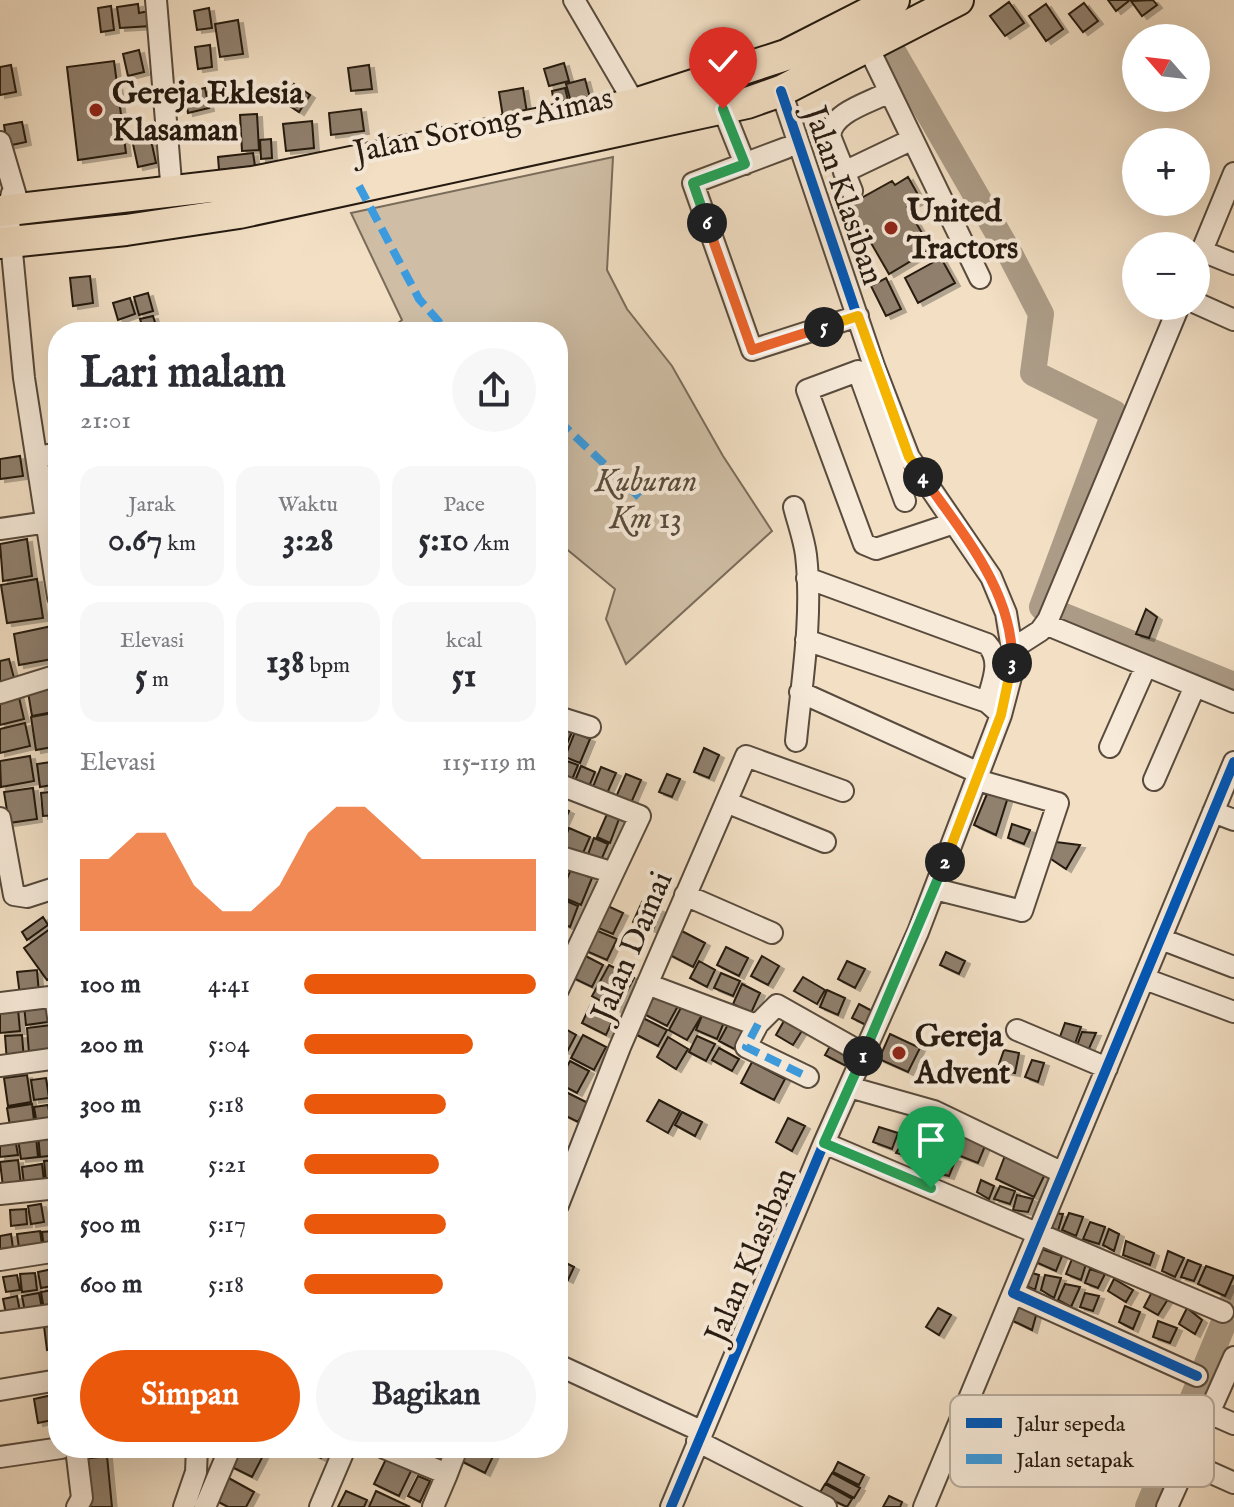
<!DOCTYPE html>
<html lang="id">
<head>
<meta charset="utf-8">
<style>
  body { margin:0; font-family:"IM FELL English",serif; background:#f7f7f7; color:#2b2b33; height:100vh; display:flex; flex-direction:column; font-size:30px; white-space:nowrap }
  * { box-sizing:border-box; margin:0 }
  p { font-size:26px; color:#7c7c81 }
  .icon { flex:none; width:44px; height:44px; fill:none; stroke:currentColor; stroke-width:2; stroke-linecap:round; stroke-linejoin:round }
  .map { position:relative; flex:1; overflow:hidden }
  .sheet { position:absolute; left:48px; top:322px; width:520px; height:1136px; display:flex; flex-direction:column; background:#fff; border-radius:32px; box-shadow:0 8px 32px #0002 }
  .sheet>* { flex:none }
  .needle { width:52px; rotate:298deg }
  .tools { position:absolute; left:1122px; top:24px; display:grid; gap:16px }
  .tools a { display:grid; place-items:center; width:88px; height:88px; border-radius:50%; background:#fff; box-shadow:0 8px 32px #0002; font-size:40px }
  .pin { position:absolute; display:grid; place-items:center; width:68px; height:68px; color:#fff; margin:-82px -34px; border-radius:50% 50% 50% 0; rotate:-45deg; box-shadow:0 0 8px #0007 }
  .pin .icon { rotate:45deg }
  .km { position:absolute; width:40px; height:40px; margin:-20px; border-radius:50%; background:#222; color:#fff; font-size:22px; line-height:40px; text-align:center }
  .round { display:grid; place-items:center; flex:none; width:84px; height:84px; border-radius:42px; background:#f7f7f7 }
  .head { display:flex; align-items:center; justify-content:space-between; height:136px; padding:0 32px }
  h1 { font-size:44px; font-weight:700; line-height:60px }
  .stats { display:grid; grid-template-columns:repeat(3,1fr); gap:12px; height:136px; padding:8px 32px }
  .stats div { display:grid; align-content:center; border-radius:20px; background:#f7f7f7; text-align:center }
  .stats b { font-size:34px; font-weight:700 }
  .stats small { font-size:22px; font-weight:400 }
  .stats p { font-size:22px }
  .chart { height:224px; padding:16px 32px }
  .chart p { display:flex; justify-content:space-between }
  .chart svg { width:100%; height:144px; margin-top:8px; fill:#ea580c; opacity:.7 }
  .button { display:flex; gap:16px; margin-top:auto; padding:16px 32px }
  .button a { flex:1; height:92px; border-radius:48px; background:#ea580c; color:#fff; font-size:32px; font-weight:700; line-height:92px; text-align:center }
  .button a+a { background:#f7f7f7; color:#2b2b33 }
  ul { padding:0 32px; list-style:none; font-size:26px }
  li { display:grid; grid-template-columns:128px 96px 1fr; align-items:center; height:60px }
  li i { height:20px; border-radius:10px; background:#ea580c }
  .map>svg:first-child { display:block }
</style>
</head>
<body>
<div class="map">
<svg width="1234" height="1507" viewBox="0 0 1234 1507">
  <defs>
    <filter id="shadow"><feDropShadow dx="5" dy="3" stdDeviation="0" flood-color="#0004"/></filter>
  </defs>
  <rect width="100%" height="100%" fill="#f2dfc4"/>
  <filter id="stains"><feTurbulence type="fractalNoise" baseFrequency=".0025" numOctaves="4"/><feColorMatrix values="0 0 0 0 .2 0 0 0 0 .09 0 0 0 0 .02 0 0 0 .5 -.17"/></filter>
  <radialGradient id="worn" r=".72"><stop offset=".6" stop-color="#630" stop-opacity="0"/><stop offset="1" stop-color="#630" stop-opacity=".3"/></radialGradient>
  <path fill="#cfbea5" stroke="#7a6c5a" stroke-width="2" d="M613 157 607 270 627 309 672 366 723 456 772 531 626 664 606 619 615 589 558 542V332H386L402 320 351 213Z"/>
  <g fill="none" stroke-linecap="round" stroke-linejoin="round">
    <path stroke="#ac9c87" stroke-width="26" d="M887 41 1011 256 1041 314 1033 373 1114 413 1042 607 1234 685
      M1148 1507 1234 1298"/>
  </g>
  <path fill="#90806e" stroke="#251a10" stroke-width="2" filter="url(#shadow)" d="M1108 0H1130L1116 11Z
    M1153 0 1157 5 1142 16 1131 1Z
    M1009 2 1024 23 1005 36 990 16Z
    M1084 3 1098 21 1083 32 1069 14Z
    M138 4 139 13 149 11 151 26 120 28 117 7Z
    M1046 4 1063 29 1046 41 1029 16Z
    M111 6 114 30 101 32 98 8Z
    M209 8 212 28 197 30 194 11Z
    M238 20 243 54 220 57 215 24Z
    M210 45 212 67 198 69 195 47Z
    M139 50 144 72 128 76 123 54Z
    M114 61 126 153 78 160 67 67Z
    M564 63 569 81 549 86 544 69Z
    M11 65 16 92 0 95V67Z
    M369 65 372 89 351 91 348 68Z
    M585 79 593 109 574 113 566 84Z
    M294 84 310 95 299 112 282 101Z
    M205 88 209 108 188 113 184 93Z
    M523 88 527 113 503 117 499 92Z
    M565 88 568 100 554 103 552 91Z
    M361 109 364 131 331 135 329 113Z
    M257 114 259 150 242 151 240 115Z
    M312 121 314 148 286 151 283 124Z
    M22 122 26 142 7 146 4 125Z
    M271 139 272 158 261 159 260 140Z
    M151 140 156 163 138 167 133 144Z
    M253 153 255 166 219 170 218 157Z
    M908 177 921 200 907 207 931 249 889 274 849 205 892 181 895 185Z
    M941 258 955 283 918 303 905 278Z
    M90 276 93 303 73 306 70 278Z
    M886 278 901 309 886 316 871 286Z
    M148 293 153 311 139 315 134 297Z
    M130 298 135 314 118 320 113 303Z
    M153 316 158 332H144L140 319Z
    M20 456 23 476 0 479V459Z
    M27 539 32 576 3 581 0 544Z
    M37 579 43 618 7 623 1 585Z
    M1146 609 1157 617 1149 638 1136 634Z
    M52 626 58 658 19 665 14 634Z
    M9 659 15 682 0 686V661Z
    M58 680V711L32 716 27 686Z
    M18 693 24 719 0 725V697Z
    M58 712V746L36 750 31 717Z
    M25 723 30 746 0 753V729Z
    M558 726 572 732 564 751 558 748Z
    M575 732 590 739 580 763 565 757Z
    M704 748 719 755 709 778 694 772Z
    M30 756 34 781 1 787 0 761Z
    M564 760 578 765 569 787 558 775Z
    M58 761V784L40 787 37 764Z
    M581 766 595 772 586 794 572 788Z
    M601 767 616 773 605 798 591 792Z
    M626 774 641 780 631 803 616 797Z
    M667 774 680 779 672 797 659 792Z
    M33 788 37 819 9 823 4 792Z
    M989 789 1008 797 996 835 974 825Z
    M58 791V815L43 816 41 793Z
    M558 806 569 811 559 833H558Z
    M607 814 619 819 610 843 597 837Z
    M1012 824 1030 830 1024 844 1008 838Z
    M569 828 590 837 580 860 560 851Z
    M594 838 608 844 599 865 586 860Z
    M1056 842 1080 845 1066 869 1048 857Z
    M571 869 592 878 581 905 560 896Z
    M564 900 578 906 570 927 558 922Z
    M599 902 623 913 613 934 589 924Z
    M642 902 661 910 653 930 633 922Z
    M43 917 48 925 27 940 22 932Z
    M58 923V972L47 980 24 948Z
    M676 928 705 943 693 967 664 952Z
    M593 929 617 939 607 960 584 950Z
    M726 947 748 958 739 976 717 965Z
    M578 952 603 965 592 987 567 975Z
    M946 952 965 961 959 974 940 965Z
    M762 956 779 966 768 985 751 976Z
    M699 961 715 970 707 987 690 978Z
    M847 961 865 969 855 988 838 979Z
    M609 965 634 978 617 1010 592 996Z
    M37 970 39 994 20 996 17 972Z
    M721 973 740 981 733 996 714 988Z
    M803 977 825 990 817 1004 794 991Z
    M742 984 760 993 751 1013 733 1004Z
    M827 990 845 998 838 1015 820 1007Z
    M657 991 679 1004 667 1026 644 1014Z
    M46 1003 48 1022 26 1025 24 1005Z
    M591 1004 615 1015 606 1035 582 1023Z
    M683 1004 702 1015 687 1040 669 1030Z
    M859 1004 874 1012 866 1025 852 1018Z
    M18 1009 20 1031 0 1033V1011Z
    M704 1011 725 1020 717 1039 696 1030Z
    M643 1018 667 1030 658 1046 635 1034Z
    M731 1019 750 1029 738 1051 719 1041Z
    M785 1019 803 1029 793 1045 776 1035Z
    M1065 1023 1081 1027 1073 1049 1057 1045Z
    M51 1025 54 1050 29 1053 27 1028Z
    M560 1026 576 1035 567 1052 558 1048Z
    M1082 1032 1096 1033 1087 1053 1076 1048Z
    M890 1034 920 1048 908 1072 879 1059Z
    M22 1035 24 1060 7 1062 5 1036Z
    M583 1035 606 1047 594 1070 571 1058Z
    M697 1036 715 1044 706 1061 689 1052Z
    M668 1037 688 1049 676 1069 657 1057Z
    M835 1037 855 1048 846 1066 825 1055Z
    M719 1048 739 1059 732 1071 712 1060Z
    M1004 1050 1019 1053 1015 1073 997 1070Z
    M1032 1060 1044 1063 1038 1082 1025 1077Z
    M570 1061 589 1071 577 1093 558 1083Z
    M752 1062 785 1079 774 1100 741 1083Z
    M27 1075 31 1102 8 1106 4 1078Z
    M46 1078 49 1098 34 1100 31 1080Z
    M566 1092 588 1103 578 1122 558 1112Z
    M659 1100 680 1111 668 1133 647 1121Z
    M32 1104 35 1128 11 1132 7 1108Z
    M48 1105 51 1122 37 1125 34 1107Z
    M682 1112 702 1122 695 1136 675 1125Z
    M917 1115 943 1124 935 1147 910 1135Z
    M788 1118 805 1126 792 1151 776 1142Z
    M952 1124 988 1139 978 1163 940 1148Z
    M879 1127 898 1133 892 1149 873 1142Z
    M58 1132V1155L40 1157 38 1134Z
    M36 1137 38 1157 21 1159 18 1139Z
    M15 1138 18 1155 0 1157V1140Z
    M905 1139 917 1144 911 1157 896 1153Z
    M921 1146 932 1153 928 1167 914 1161Z
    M1006 1153 1047 1170 1034 1197 996 1179Z
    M938 1154 956 1159 949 1176 934 1172Z
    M18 1160 21 1185 3 1187 0 1162Z
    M58 1160V1181L46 1182 44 1161Z
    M42 1164 44 1181 24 1184 22 1167Z
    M981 1180 994 1186 989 1199 977 1192Z
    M1000 1186 1015 1191 1010 1204 994 1199Z
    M1017 1195 1033 1199 1028 1212 1013 1210Z
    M41 1204 44 1222 31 1224 28 1206Z
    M26 1209 27 1224 11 1226 10 1210Z
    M1050 1213 1063 1214 1058 1231 1045 1224Z
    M1069 1213 1083 1217 1076 1236 1062 1230Z
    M1090 1222 1105 1227 1099 1244 1083 1239Z
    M1109 1229 1119 1234 1114 1251 1103 1245Z
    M40 1231 42 1244 20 1255 17 1234Z
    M53 1231 55 1246 44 1248 42 1232Z
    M11 1234 14 1255 0 1256V1236Z
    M1126 1241 1154 1253 1150 1265 1123 1255Z
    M1036 1247 1062 1256 1056 1271 1031 1260Z
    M1168 1251 1184 1258 1175 1277 1162 1271Z
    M558 1259 574 1267 568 1280 558 1275Z
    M1072 1259 1086 1264 1081 1280 1066 1274Z
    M1188 1260 1201 1265 1194 1281 1181 1277Z
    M1206 1266 1234 1276 1225 1296 1198 1284Z
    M57 1268 58 1285 41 1288 38 1272Z
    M1090 1269 1105 1274 1098 1288 1085 1283Z
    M1025 1271 1039 1275 1035 1290 1022 1284Z
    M35 1273 37 1290 22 1292 20 1274Z
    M17 1275 20 1290 6 1292 3 1277Z
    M1045 1275 1061 1278 1054 1298 1041 1290Z
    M1114 1279 1133 1290 1126 1302 1108 1291Z
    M1065 1284 1080 1287 1071 1307 1058 1300Z
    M1154 1288 1170 1296 1158 1315 1144 1307Z
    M58 1289V1307L44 1310 41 1292Z
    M39 1293 43 1314 26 1317 22 1296Z
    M1085 1293 1099 1296 1093 1311 1080 1307Z
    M17 1296 21 1317 7 1319 3 1299Z
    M1014 1303 1037 1312 1032 1330 1009 1319Z
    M1125 1306 1140 1312 1133 1329 1119 1322Z
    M938 1308 951 1315 939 1335 926 1327Z
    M1187 1308 1202 1320 1195 1334 1179 1324Z
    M1158 1321 1177 1328 1170 1343 1153 1337Z
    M58 1324V1348L47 1350 44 1326Z
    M52 1395 57 1419 38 1423 34 1399Z
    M239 1448H267L252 1477 230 1466Z
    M299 1448H326L321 1458Z
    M399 1448H443L434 1466Z
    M460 1448H497L485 1473 455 1458Z
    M107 1456 112 1507H89L84 1459Z
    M386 1459 411 1471 399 1496 374 1484Z
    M838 1462 864 1475 859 1485 833 1472Z
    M832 1473 860 1488 854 1498 826 1483Z
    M225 1476 254 1492 246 1507H228L213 1499Z
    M418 1476 430 1481 420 1502 408 1496Z
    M825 1484 852 1499 847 1507 819 1494Z
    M346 1491 367 1500 364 1507H338Z
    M376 1491 410 1507H369Z
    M889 1496 902 1502 900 1507H883Z"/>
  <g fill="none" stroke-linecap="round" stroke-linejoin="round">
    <defs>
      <path id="minor" d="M156 0 172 194
        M574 0 635 104
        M868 47 980 278
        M723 109 745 164
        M0 142 18 203
        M786 148 693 183 752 350 858 316
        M844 172 911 140
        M852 191 830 136C832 112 869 103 887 93
        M12 193 8 210 24 378 58 597
        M1202 251 1234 264
        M1196 265 1234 173
        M1196 303 1234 320
        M48 455 58 454
        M905 501 858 371 807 390 864 544 876 549 954 523
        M794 507C798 523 804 539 806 555 813 616 802 680 796 741
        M0 529 55 521
        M807 578 987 644C1003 661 992 682 987 702
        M1045 624 1234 702
        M806 640 987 702 996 710
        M1012 649 1040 631 1048 620 1179 306
        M800 692 979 773
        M0 693 58 675
        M558 717 590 727
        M1110 747 1146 666
        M1154 780 1195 686
        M558 784 640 816 558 990
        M726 802 825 842
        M1213 812 1234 820
        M0 818 14 895 27 897 58 887
        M558 856 611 872
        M935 889 1022 911 1058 803 977 780
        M685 895 772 933
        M1161 939 1234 967
        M1145 979 1234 1012
        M647 984 751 1023 758 1024 777 1005 864 1054
        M55 996 58 1017
        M0 1003 58 996
        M758 1024 746 1047 808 1077
        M1017 1030 1107 1068
        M0 1066 58 1058
        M849 1087 934 1111 1063 1173
        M0 1135 58 1127
        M824 1143 1223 1312
        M0 1194 58 1188
        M558 1205 620 1047 746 756 843 791
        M0 1260 58 1251
        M0 1322 58 1314
        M558 1365 701 1431
        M1197 1376 1013 1293 1234 762
        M0 1390 58 1380
        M1209 1413 1234 1424
        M697 1441 826 1507
        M76 1448 82 1498 77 1507
        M384 1448 447 1474 457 1448
        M0 1457 61 1448
        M1187 1462 1234 1483
        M184 1507 196 1472 197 1448
        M205 1507 230 1448
        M320 1507 345 1448
        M433 1507 447 1474
        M671 1507 824 1143 918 932 1001 715 1011 677 1012 649 1006 613 991 577 909 457 874 366 781 91
        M924 1507 1013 1293
        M1167 1507 1234 1357"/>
      <path id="highway" d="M0 211 253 182 635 104 786 55 894 0
        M0 243 126 230 239 213 747 103 781 91 958 0"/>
    </defs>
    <use href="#minor" stroke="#584b3d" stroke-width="24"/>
    <use href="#highway" stroke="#251a10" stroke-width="34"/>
    <use href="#minor" stroke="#f7ead9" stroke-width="20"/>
    <use href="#highway" stroke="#f2dfc4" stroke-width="30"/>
    <path stroke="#3c9bde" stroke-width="8" stroke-dasharray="16 8" stroke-linecap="butt" d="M359 186 419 299 448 332
      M558 420 640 498
      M758 1024 746 1047 808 1077"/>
    <defs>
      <path id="cycleway" d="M1197 1376 1013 1293 1234 762
        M671 1507 824 1143 918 932 1001 715 1011 677 1012 649 1006 613 991 577 909 457 874 366 781 91"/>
    </defs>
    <use href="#cycleway" stroke="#f7ead9" stroke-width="15"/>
    <use href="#cycleway" stroke="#0057b8" stroke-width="10"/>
  </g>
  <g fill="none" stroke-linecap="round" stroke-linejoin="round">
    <defs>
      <path id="split-1" d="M863 1056 824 1143 931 1188"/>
      <path id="split-2" d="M863 1056 945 862"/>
      <path id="split-3" d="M945 862 1001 715 1012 663"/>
      <path id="split-4" d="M923 477C962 533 1014 592 1012 663"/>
      <path id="split-5" d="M824 327 858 316 909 457 923 477"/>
      <path id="split-6" d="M707 223 752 350 824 327"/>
      <path id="split-7" d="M707 223 693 183 745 164 723 109"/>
    </defs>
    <use href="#split-1" stroke="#fff" stroke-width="16"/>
    <use href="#split-2" stroke="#fff" stroke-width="16"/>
    <use href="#split-3" stroke="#fff" stroke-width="16"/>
    <use href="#split-4" stroke="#fff" stroke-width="16"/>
    <use href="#split-5" stroke="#fff" stroke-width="16"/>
    <use href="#split-6" stroke="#fff" stroke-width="16"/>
    <use href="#split-7" stroke="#fff" stroke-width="16"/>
    <use href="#split-1" stroke="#22a559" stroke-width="10"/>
    <use href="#split-2" stroke="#22a559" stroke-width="10"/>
    <use href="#split-3" stroke="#f5b400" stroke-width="10"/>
    <use href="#split-4" stroke="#f0652b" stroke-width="10"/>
    <use href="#split-5" stroke="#f5b400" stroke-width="10"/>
    <use href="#split-6" stroke="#f0652b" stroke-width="10"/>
    <use href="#split-7" stroke="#22a559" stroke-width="10"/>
  </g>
  <g fill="#8f2418" stroke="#f7ead9" stroke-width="3">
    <circle cx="96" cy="110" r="8"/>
    <circle cx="891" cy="228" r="8"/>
    <circle cx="899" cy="1053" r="8"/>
  </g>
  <g text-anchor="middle" stroke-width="8" stroke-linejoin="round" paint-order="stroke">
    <g font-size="32" font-weight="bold" fill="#251a10" stroke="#f7ead9" text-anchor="start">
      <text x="112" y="103">Gereja Eklesia<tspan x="112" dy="37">Klasaman</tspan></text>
      <text x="907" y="221">United<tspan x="907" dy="37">Tractors</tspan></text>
      <text x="915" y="1046">Gereja<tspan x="915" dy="37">Advent</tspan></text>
    </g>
    <g font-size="32" fill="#251a10" stroke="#f7ead9">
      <text transform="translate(483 124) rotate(-12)" y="11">Jalan Sorong-Aimas</text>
      <text transform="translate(845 195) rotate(71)" y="11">Jalan Klasiban</text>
      <text transform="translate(631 946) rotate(-67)" y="11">Jalan Damai</text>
      <text transform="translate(750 1255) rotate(-67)" y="11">Jalan Klasiban</text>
    </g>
    <g font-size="32" font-style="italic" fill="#584b3d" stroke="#f7ead9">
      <text x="646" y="491">Kuburan<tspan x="646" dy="37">Km 13</tspan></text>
    </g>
  </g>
  <rect x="950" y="1395" width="264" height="92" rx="12" fill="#f7ead9" stroke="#b8ac9d" stroke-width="2"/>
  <rect x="966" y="1418" width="36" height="10" fill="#0057b8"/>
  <rect x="966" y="1454" width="36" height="10" fill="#3c9bde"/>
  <g font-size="22" fill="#251a10">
    <text x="1016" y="1431">Jalur sepeda</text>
    <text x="1016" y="1467">Jalan setapak</text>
  </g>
  <rect width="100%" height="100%" filter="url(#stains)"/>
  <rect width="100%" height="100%" fill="url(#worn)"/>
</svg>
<div class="tools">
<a><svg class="needle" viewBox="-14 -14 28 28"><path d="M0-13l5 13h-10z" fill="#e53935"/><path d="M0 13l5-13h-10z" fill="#7c7c81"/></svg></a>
<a>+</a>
<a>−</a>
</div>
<div class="pin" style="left:931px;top:1188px;background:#1e9e55"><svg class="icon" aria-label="arrive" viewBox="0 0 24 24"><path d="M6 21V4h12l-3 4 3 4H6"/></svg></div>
<div class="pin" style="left:723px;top:109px;background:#d93025"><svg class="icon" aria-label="check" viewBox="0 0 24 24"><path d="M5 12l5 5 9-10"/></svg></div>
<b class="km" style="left:863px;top:1056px">1</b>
<b class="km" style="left:945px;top:862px">2</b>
<b class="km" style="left:1012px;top:663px">3</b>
<b class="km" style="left:923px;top:477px">4</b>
<b class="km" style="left:824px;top:327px">5</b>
<b class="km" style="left:707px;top:223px">6</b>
<section class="sheet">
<div class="head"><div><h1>Lari malam</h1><p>21:01</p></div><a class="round"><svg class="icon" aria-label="share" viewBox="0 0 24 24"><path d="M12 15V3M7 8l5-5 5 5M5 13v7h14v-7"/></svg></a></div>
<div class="stats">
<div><p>Jarak</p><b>0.67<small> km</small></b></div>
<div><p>Waktu</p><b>3:28</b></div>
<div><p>Pace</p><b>5:10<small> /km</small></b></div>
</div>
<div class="stats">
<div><p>Elevasi</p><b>5<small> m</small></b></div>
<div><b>138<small> bpm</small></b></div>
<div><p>kcal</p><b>51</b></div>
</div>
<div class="chart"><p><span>Elevasi</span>115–119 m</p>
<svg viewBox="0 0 160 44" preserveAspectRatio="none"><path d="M0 44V22L10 22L20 14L30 14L40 30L50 38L60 38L70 30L80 14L90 6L100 6L110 14L120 22L130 22L140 22L150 22L160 22V44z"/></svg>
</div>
<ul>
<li><b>100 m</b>4:41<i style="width:100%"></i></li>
<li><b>200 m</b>5:04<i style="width:73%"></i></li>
<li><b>300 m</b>5:18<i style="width:61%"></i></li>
<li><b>400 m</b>5:21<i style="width:58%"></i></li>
<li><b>500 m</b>5:17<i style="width:61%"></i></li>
<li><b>600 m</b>5:18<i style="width:60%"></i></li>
</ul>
<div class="button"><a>Simpan</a><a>Bagikan</a></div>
</section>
</div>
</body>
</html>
